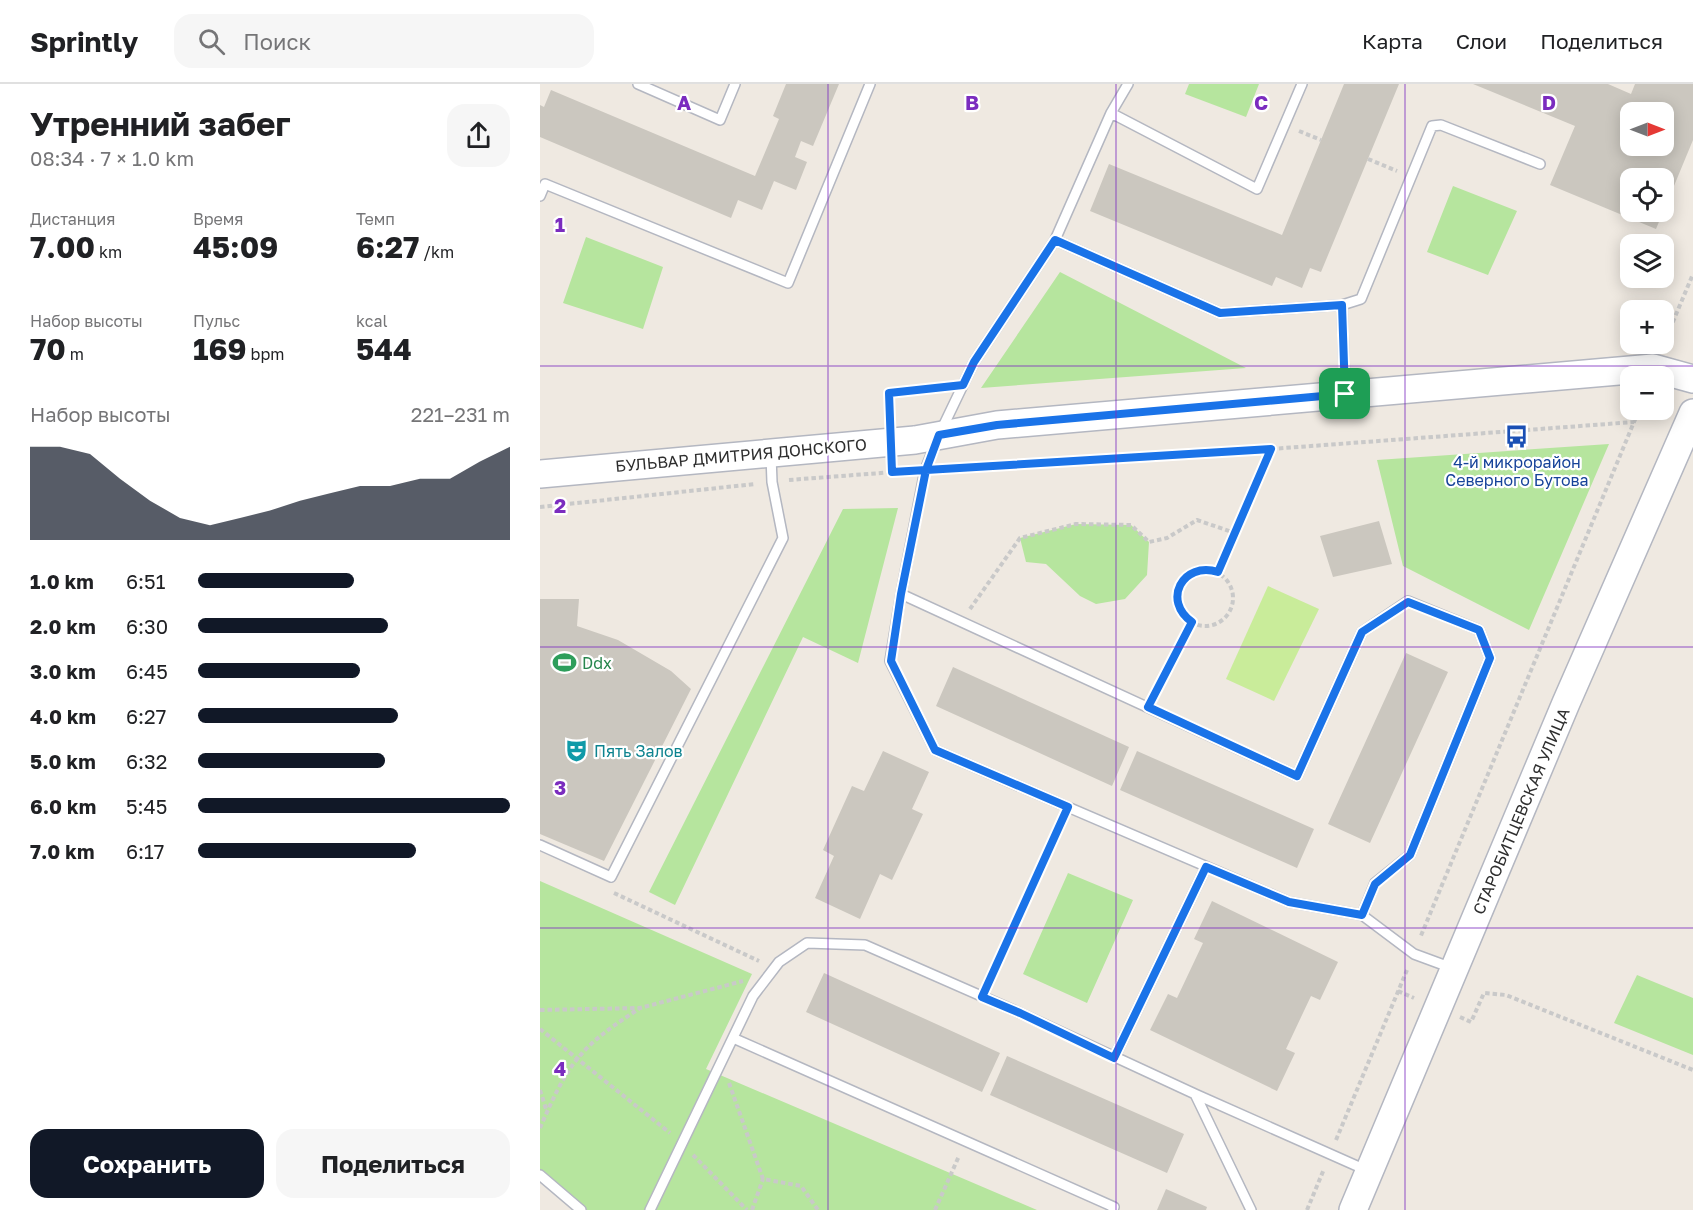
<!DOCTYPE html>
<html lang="ru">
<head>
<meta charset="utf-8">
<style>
  body { margin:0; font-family:"Golos Text",sans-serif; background:#f6f6f6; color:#202124; height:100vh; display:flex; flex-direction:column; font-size:22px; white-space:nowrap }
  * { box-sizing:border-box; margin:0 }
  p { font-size:20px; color:#757577 }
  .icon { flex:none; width:33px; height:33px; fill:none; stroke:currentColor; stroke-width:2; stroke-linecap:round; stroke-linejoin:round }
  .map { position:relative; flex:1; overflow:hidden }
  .details { display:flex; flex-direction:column; background:#fff; width:540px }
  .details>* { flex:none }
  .needle { width:39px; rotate:90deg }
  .tools { position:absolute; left:1080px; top:18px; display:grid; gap:12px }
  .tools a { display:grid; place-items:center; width:54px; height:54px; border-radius:12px; background:#fff; box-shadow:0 3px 15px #0003; font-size:30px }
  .pin { position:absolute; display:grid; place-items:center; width:51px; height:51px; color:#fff; margin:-26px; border-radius:12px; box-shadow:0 3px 9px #0006 }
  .round { display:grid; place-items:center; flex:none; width:63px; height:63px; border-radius:18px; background:#f6f6f6 }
  .overview { display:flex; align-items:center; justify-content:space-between; height:102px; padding:0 30px }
  h1 { font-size:33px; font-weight:700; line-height:45px }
  .figures { display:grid; grid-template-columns:repeat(3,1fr); gap:9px; height:102px; padding:6px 30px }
  .figures div { display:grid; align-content:center }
  .figures b { font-size:30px; font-weight:700 }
  .figures small { font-size:16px; font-weight:400 }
  .figures p { font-size:16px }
  .chart { height:168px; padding:12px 30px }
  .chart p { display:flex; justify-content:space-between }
  .chart svg { width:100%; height:108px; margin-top:6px; fill:#111827; opacity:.7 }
  .cta { display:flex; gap:12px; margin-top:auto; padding:12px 30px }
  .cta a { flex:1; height:69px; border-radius:18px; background:#111827; color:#fff; font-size:24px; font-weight:700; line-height:69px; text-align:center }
  .cta a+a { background:#f6f6f6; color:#202124 }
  ul { padding:0 30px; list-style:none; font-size:20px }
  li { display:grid; grid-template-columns:96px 72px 1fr; align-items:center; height:45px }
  li i { height:15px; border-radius:8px; background:#111827 }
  header { display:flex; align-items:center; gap:36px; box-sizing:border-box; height:84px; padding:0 30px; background:#fff; border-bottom:2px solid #e0e0e0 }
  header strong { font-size:28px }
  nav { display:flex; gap:33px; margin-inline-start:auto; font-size:21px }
  .search { width:420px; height:54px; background:#f6f6f6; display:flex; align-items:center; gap:15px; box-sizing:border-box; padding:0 21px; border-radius:18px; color:#757577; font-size:22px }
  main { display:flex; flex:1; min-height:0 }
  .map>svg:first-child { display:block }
</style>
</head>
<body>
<header>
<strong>Sprintly</strong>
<div class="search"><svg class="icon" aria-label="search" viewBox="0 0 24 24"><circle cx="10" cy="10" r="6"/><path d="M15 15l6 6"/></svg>Поиск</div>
<nav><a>Карта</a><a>Слои</a><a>Поделиться</a></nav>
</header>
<main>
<section class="details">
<div class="overview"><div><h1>Утренний забег</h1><p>08:34 · 7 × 1.0 km</p></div><a class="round"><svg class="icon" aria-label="share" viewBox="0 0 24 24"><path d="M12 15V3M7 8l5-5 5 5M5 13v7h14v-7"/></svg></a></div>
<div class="figures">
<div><p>Дистанция</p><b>7.00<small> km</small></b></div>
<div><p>Время</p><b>45:09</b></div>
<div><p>Темп</p><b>6:27<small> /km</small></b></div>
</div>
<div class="figures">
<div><p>Набор высоты</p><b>70<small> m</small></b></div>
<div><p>Пульс</p><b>169<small> bpm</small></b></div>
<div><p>kcal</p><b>544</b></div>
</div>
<div class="chart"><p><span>Набор высоты</span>221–231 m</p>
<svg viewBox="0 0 160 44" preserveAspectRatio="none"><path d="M0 44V6L10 6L20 9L30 19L40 28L50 35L60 38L70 35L80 32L90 28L100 25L110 22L120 22L130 19L140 19L150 12L160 6V44z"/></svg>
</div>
<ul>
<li><b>1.0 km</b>6:51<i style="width:50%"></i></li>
<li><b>2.0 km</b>6:30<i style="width:61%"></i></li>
<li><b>3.0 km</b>6:45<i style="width:52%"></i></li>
<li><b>4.0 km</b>6:27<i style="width:64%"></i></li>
<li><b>5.0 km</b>6:32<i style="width:60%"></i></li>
<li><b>6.0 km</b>5:45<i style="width:100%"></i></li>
<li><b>7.0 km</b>6:17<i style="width:70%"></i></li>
</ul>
<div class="cta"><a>Сохранить</a><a>Поделиться</a></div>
</section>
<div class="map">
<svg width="1153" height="1126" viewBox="0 0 1153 1126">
  <rect width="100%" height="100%" fill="#efe9e1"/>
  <path fill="#b6e59e" d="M649 0H719L706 33 645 10Z
    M913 102 977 127 948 191 887 168Z
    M46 153 123 183 103 245 23 219Z
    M520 188 706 284 441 304Z
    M1069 360 989 546 863 482 837 376Z
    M358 424 318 579 263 553 135 821 109 808 303 425Z
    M536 440 591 441 609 458 607 491 585 515 556 520 540 512 506 480 486 478 480 454Z
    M528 789 593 816 547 919 483 890Z
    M0 797 212 890 166 985 497 1126H45L0 1087Z
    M1097 891 1153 914V971L1074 939Z"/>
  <path fill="#c9ec9a" d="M728 502 779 525 734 617 686 595Z"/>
  <path fill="#cbc7bf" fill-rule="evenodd" d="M246 0H299L273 62 261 57 255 73 267 78 256 106 234 97 222 126 198 116 191 134 0 53V21L4 23 11 6 215 92 239 35 233 32Z
    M804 0H859L781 188 770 184 762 204 736 193 732 202 550 127 569 80 742 151Z
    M933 0H1068L1091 10 1095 0H1153V56L1124 126V94H1090V128H1123L1116 145 1010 101 1035 42ZM1090 28H1124V62H1090Z
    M839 437 852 480 793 493 780 452Z
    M0 515H39L37 542 78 556 131 587 151 605 64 777 0 750Z
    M866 569 908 588 830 759 788 740Z
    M413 583 589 663 572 702 396 622Z
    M343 667 389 688 372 725 383 730 352 796 340 790 320 835 275 814 294 772 283 766 312 702 324 707Z
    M597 667 774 745 757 784 580 706Z
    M672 817 798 878 780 916 771 912 746 965 755 969 737 1007 610 946 628 910 637 914 663 859 654 855Z
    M284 889 460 969 442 1008 266 928Z
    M467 972 644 1050 627 1089 450 1011Z
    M626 1105 667 1123 666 1126H617Z"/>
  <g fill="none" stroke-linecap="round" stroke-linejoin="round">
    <defs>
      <path id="lane" d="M98 0 180 36 195 0
        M571 29 717 105 762 0
        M0 112 5 100 248 199 330 0
        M515 156 680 229 802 221 821 215 892 42 901 41 1000 80
        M802 221 805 308
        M361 510 385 386 399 351 434 278 515 156 571 29 588 0
        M0 761 71 793 243 454 232 398 231 372
        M822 831 835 799 870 771 950 574 939 546 868 517 822 548 757 692 361 510 350 577 395 666 749 818 822 831 874 870 912 884
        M193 954 574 1123 573 1126
        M574 974 666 783
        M655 1010 826 1086
        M0 1091 41 1126
        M110 1126 213 912 239 878 267 859 325 861 480 929 655 1010 711 1126"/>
      <path id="secondary" d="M0 390 375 356 457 341 1113 284 1153 295
        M813 1126 1026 619 1153 329"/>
    </defs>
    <use href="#lane" stroke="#b4b7c1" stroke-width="12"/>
    <use href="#secondary" stroke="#b4b7c1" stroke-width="30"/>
    <path stroke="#c9c9c9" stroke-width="4" stroke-dasharray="4.5 3" stroke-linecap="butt" d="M759 47 781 56
      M828 75 857 87
      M1124 259 1153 190
      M350 333 349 309 404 303
      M1094 338 1099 326
      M402 385 731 365 1094 338 880 854
      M249 396 367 387
      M0 423 215 400
      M637 514a28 28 0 1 1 56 0a28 28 0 1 1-56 0Z
      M678 488 731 365
      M430 525 480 454 536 440 591 441 609 458 627 454 657 436 695 449
      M615 610 652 539
      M74 809 219 877
      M449 897 521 737
      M858 907 874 914
      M0 926 100 924 203 897
      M920 933 931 938 944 909 966 911 1153 986
      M0 945 130 1049
      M189 999 223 1095 261 1102 278 1126
      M0 1006 7 1028
      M0 1044C10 1021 22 993 38 974 55 953 78 939 100 924
      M796 1056 867 886
      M153 1071 207 1126
      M212 1126 223 1095
      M395 1126 419 1072
      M767 1126 784 1085"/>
    <use href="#lane" stroke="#fff" stroke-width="9"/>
    <use href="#secondary" stroke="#fff" stroke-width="27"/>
  </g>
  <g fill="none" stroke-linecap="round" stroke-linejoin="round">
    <defs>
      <path id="route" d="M805 310 457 341 399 351 386 386 361 510 351 577 395 666 528 723 442 913 480 929 574 974 666 783 749 818 822 831 835 800 870 771 950 574 939 546 868 518 822 548 757 692 608 623 652 538C622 517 642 477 678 488L731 365 386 386 352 388 349 309 423 301 434 278 515 156 680 229 802 221 805 310"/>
    </defs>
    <use href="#route" stroke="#fff" stroke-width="12"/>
    <use href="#route" stroke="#1a73e8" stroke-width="8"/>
  </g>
  <path fill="none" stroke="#7b2cbf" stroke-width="1.5" stroke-opacity="0.55" d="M288 0V1126M576 0V1126M865 0V1126M0 282H1153M0 563H1153M0 844H1153"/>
  <defs>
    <symbol id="bus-bare" viewBox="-9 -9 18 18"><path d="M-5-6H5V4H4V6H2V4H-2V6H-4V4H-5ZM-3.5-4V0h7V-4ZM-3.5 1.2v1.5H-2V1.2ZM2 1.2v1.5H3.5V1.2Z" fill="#1a4fb4" stroke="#fff" stroke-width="2.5" paint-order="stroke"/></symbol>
    <symbol id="stadium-bare" viewBox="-9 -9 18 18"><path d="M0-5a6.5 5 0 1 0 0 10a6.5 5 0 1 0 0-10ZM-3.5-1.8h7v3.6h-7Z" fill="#2e9e5b" stroke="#fff" stroke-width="2.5" paint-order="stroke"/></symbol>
    <symbol id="theatre-bare" viewBox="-9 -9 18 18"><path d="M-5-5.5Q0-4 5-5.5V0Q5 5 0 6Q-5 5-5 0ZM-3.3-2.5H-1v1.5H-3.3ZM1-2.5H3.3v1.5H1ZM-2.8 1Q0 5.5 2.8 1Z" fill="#0f9aa8" stroke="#fff" stroke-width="2.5" paint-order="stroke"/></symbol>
  </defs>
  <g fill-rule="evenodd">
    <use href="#bus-bare" x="960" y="336" width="33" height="33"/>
    <use href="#stadium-bare" x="8" y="562" width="33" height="33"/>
    <use href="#theatre-bare" x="20" y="650" width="33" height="33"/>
  </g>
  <g text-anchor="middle" stroke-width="4.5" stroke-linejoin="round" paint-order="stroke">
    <g font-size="16" fill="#2e2e2e" stroke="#fff">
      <text transform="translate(201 371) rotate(-5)" y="6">БУЛЬВАР ДМИТРИЯ ДОНСКОГО</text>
      <text transform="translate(981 727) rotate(-67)" y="6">СТАРОБИТЦЕВСКАЯ УЛИЦА</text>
    </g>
    <g font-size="16" fill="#164399" stroke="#fff">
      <text x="977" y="384">4-й микрорайон<tspan x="977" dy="18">Северного Бутова</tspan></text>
    </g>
    <g font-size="16" fill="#27864d" stroke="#fff" text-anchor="start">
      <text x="42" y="585">Ddx</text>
    </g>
    <g font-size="16" fill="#0d838f" stroke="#fff" text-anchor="start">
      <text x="54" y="673">Пять Залов</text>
    </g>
  </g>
  <g font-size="20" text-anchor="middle" font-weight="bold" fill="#7b2cbf" stroke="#fff" stroke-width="4.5" stroke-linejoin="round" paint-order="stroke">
    <text x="144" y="26">A</text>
    <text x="432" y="26">B</text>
    <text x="721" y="26">C</text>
    <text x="1009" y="26">D</text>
    <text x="20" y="148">1</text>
    <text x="20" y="429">2</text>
    <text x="20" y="711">3</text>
    <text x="20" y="992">4</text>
  </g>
</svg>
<div class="tools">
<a><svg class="needle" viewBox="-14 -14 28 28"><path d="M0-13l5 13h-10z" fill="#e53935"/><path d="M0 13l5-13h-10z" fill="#757577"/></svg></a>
<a><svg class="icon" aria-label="locate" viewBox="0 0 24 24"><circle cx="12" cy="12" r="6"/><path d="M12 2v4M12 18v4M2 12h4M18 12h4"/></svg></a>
<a><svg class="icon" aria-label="layers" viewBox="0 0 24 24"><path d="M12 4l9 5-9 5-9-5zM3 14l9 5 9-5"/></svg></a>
<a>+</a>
<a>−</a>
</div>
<div class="pin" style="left:805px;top:310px;background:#1e9e55"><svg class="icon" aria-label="arrive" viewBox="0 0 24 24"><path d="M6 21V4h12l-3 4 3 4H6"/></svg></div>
</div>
</main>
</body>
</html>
